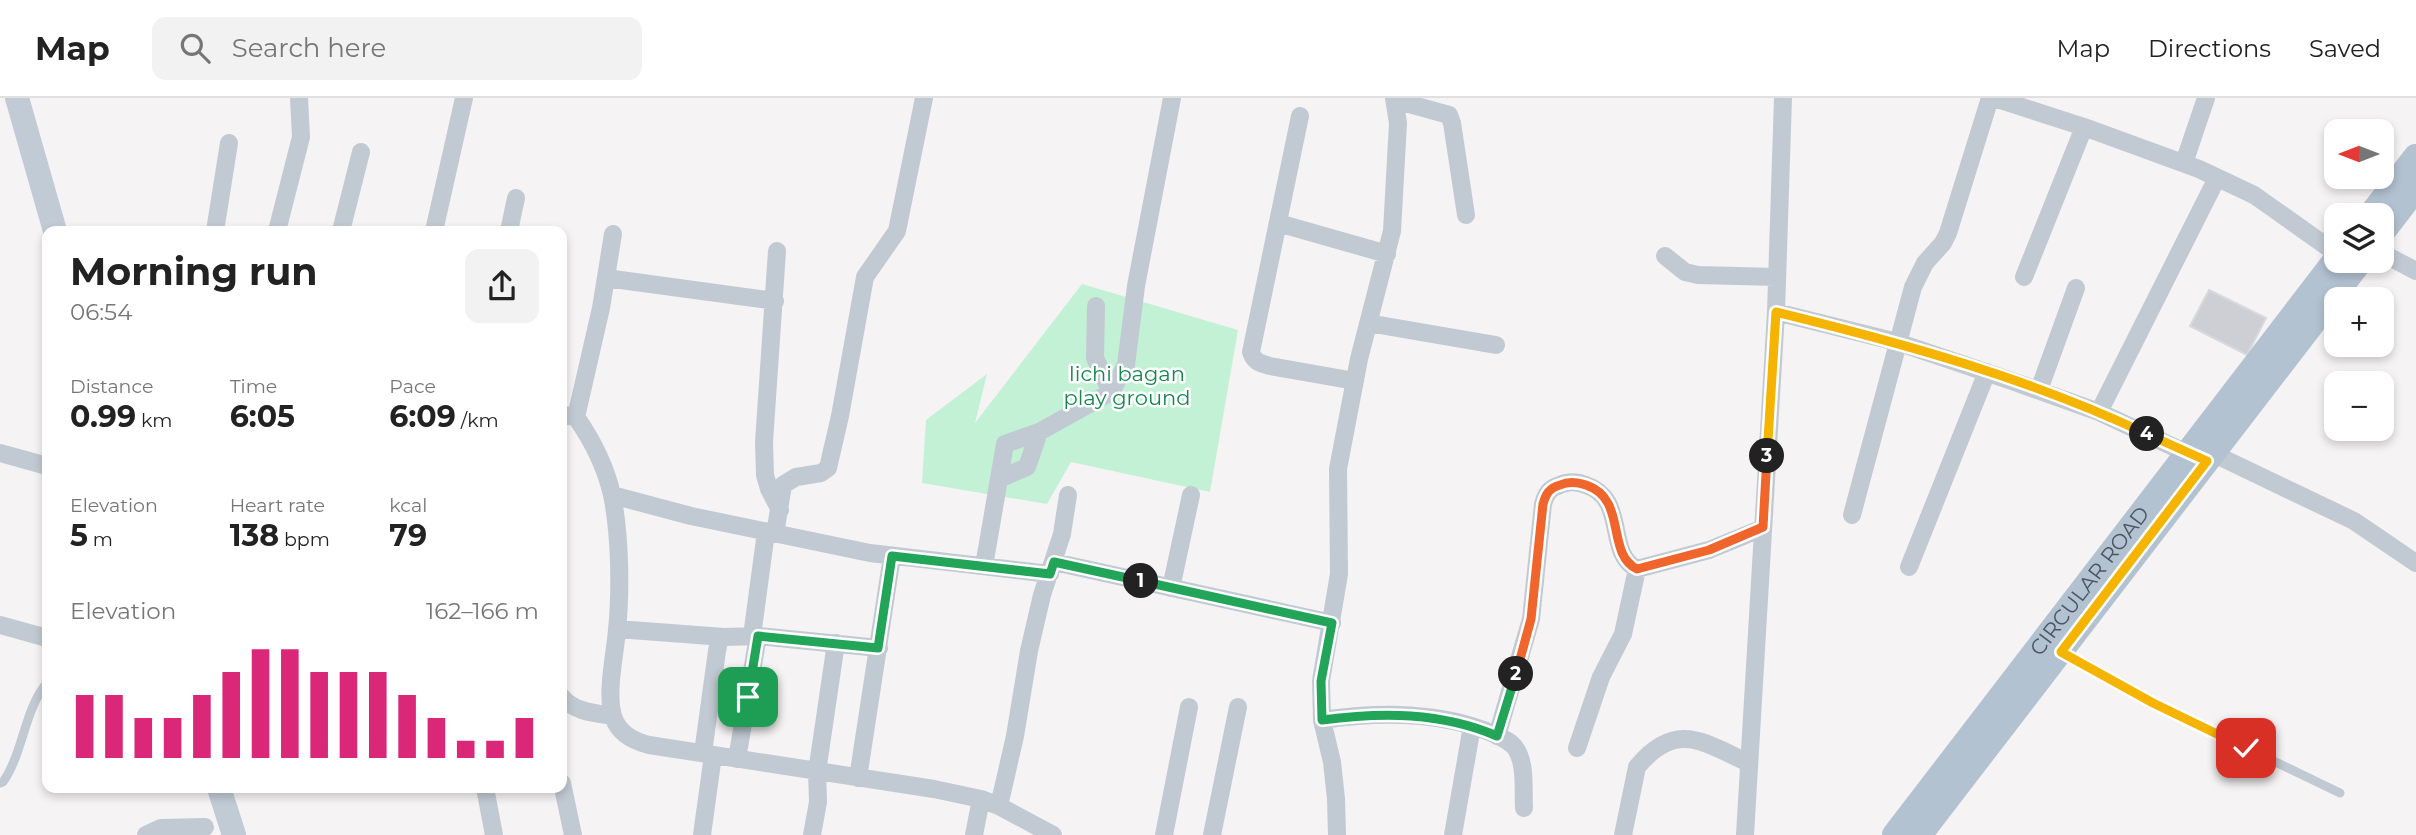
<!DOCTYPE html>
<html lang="en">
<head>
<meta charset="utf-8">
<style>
  body { margin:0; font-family:Montserrat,sans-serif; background:#f2f2f2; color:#222; height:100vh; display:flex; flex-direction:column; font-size:26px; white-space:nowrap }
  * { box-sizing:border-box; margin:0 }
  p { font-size:23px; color:#767676 }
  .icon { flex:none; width:38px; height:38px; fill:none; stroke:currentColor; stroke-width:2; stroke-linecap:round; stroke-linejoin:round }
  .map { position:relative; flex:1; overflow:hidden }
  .details { position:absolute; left:42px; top:128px; width:525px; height:567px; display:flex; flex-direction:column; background:#fff; border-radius:14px; box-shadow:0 4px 10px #0003 }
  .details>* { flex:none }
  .needle { width:46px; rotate:270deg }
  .fabs { position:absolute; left:2324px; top:21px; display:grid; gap:14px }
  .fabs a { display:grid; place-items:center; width:70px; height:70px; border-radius:14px; background:#fff; box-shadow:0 4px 10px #0003; font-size:35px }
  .pin { position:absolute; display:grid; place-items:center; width:60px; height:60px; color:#fff; margin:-30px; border-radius:14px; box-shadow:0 4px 10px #0006 }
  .km { position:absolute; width:35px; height:35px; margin:-18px; border-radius:50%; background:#222; color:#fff; font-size:19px; line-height:35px; text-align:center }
  .round { display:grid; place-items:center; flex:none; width:74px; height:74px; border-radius:14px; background:#f2f2f2 }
  .headline { display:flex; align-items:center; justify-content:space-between; height:119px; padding:0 28px }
  h1 { font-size:38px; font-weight:700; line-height:52px }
  .metrics { display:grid; grid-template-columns:repeat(3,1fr); gap:10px; height:119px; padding:7px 28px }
  .metrics div { display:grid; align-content:center }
  .metrics b { font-size:30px; font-weight:700 }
  .metrics small { font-size:19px; font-weight:400 }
  .metrics p { font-size:19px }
  .chart { height:196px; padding:14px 28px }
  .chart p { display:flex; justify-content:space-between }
  .chart svg { width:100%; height:126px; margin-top:7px; stroke:#db2777; stroke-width:6 }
  header { display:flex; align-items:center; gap:42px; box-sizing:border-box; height:98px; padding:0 35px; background:#fff; border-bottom:2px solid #e0e0e0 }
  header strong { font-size:33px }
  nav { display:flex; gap:38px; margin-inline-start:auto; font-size:24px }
  .search { width:490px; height:63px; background:#f2f2f2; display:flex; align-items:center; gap:18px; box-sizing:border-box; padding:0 24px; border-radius:14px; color:#767676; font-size:26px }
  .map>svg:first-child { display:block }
</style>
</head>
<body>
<header>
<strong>Map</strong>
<div class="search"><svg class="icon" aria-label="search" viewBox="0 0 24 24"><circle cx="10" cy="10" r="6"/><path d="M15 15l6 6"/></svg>Search here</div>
<nav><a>Map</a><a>Directions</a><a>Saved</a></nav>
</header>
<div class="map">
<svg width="2416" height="737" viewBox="0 0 2416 737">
  <rect width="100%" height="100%" fill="#f5f3f3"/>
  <path fill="#c3f1d5" d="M1082 186 1238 232 1210 394 1071 364 1047 406 922 385 926 322 987 276 975 325Z"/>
  <path fill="#cdcfd5" stroke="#d7d9de" stroke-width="2" d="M2209 192 2266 220 2247 257 2190 228Z"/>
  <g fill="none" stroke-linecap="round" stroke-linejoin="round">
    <path stroke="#c1cad2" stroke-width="9" d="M2063 555 2153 605 2340 695
      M0 685 3 684C23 656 25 609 47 585"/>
    <path stroke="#c1cad2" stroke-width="18" d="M1783 0 1776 214 1897 244 2009 282 2099 314 2195 359
      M1994 0 2084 29 2199 71 2254 97 2336 155
      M1395 2 1449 17 1452 25 1466 117
      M1300 18 1251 254C1254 264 1260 265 1270 268L1355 283
      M2184 65 2206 0
      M1278 125 1387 156
      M215 133 229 45
      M277 133 301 39 299 0
      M341 133 361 54
      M434 133 464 0
      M509 133 516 100
      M777 153 764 344 765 377 769 391 780 412
      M2382 155 2416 173
      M1665 158 1685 174 1698 177 1777 179
      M2024 179 2084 29
      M606 180 775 203
      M1096 208 1095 260 1111 294
      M1368 225 1496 247
      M2039 292 2076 190
      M2099 314 2217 80
      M562 317 576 319 601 210 613 136
      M576 319C592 342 606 370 612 397 620 436 621 493 617 532 615 557 606 594 613 618 618 635 633 643 649 647L934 691 981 701 999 708 1053 737
      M0 355 47 368
      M2214 356 2354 423 2416 465
      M999 381 1005 346 1039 334
      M612 397 691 418 870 455 1050 476
      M1852 417 1913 189 1925 165 1943 145 1948 135 1990 0
      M775 436 783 387 796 379 821 375 828 370 840 318 865 179 897 133 924 0
      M1054 464 1332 525
      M984 468 999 381 1027 369 1039 334 1111 294 1126 267 1136 188 1172 0
      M1909 469 1987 274
      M1171 490 1191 397
      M0 527 47 540
      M617 531 724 539
      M752 538 766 434
      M562 599C574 614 595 615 613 618
      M1322 622C1380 614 1440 613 1494 636 1502 640 1511 643 1516 651 1526 666 1523 692 1524 710
      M1497 638 1531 521 1543 406C1546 396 1549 390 1560 387 1568 383 1578 384 1586 387 1628 401 1605 455 1637 471L1709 452 1763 430
      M1577 650 1601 579 1623 536 1637 471
      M703 655 717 553 719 544 724 539 758 538 879 550
      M737 661 758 538
      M858 680 892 458
      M562 685 573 737
      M485 690 494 737
      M999 708 1015 638 1029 553 1042 497 1062 436 1068 397
      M146 737 161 730 205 729
      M702 737 713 657
      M812 737 818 704 817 674 836 545
      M974 737 981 701
      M1164 737 1189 609
      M1212 737 1238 609
      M1337 737 1336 701 1332 664 1322 622 1321 583 1339 476 1338 371 1359 261 1392 133 1398 25 1394 0
      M1453 737 1472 628
      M1623 737 1637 669C1676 622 1703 644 1749 665
      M1745 737 1776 214"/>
    <path stroke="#c1cbd6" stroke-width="24" d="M17 0 55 133
      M219 690 234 737"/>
    <g stroke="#b3c2d1" stroke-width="26">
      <path d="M2371 117 2416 59"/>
      <path d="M2382 134 2416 90"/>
      <path id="s1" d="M1895 737 2336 162"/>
      <path d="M1919 737 2360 163"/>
    </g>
  </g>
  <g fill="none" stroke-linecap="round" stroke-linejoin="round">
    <defs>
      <path id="split-1" d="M748 599 758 538 878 550 892 458 1050 476 1054 464 1141 483"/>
      <path id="split-2" d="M1141 483 1332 525 1321 583 1322 622C1382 614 1441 614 1497 638L1516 576"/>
      <path id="split-3" d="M1516 576 1531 521 1543 406C1546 396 1549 390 1560 387 1569 383 1577 384 1586 387 1628 401 1605 455 1637 471L1709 452 1763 429 1767 358"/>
      <path id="split-4" d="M1767 358 1776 214C1902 245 2029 280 2147 336"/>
      <path id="split-5" d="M2147 336 2207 363 2061 554 2153 605 2246 650"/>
    </defs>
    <use href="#split-1" stroke="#fff" stroke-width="14"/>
    <use href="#split-2" stroke="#fff" stroke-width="14"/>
    <use href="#split-3" stroke="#fff" stroke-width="14"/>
    <use href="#split-4" stroke="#fff" stroke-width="14"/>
    <use href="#split-5" stroke="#fff" stroke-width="14"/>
    <use href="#split-1" stroke="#22a559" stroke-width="9"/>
    <use href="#split-2" stroke="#22a559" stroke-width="9"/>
    <use href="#split-3" stroke="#f0652b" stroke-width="9"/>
    <use href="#split-4" stroke="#f5b400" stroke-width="9"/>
    <use href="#split-5" stroke="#f5b400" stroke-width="9"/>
  </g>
  <g text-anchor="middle" stroke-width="5" stroke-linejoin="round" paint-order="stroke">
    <g font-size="21" fill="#17864f" stroke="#fff">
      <text x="1127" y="283">lichi bagan<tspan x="1127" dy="24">play ground</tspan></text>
    </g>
    <g font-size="21" fill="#4a5661" stroke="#fff">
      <text dy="7" stroke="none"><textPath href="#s1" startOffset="320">CIRCULAR ROAD</textPath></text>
    </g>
  </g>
</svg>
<div class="fabs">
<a><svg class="needle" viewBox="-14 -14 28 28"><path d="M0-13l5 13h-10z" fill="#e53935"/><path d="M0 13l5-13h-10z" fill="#767676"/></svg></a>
<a><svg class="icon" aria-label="layers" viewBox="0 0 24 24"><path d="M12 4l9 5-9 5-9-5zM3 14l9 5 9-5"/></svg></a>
<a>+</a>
<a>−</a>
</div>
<div class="pin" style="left:748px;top:599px;background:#1e9e55"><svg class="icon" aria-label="arrive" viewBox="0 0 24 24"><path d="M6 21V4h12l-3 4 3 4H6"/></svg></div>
<div class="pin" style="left:2246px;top:650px;background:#d93025"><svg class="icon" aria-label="check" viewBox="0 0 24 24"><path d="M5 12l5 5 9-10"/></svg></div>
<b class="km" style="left:1141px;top:483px">1</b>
<b class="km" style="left:1516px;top:576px">2</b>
<b class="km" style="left:1767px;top:358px">3</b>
<b class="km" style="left:2147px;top:336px">4</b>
<section class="details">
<div class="headline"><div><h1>Morning run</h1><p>06:54</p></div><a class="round"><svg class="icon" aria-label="share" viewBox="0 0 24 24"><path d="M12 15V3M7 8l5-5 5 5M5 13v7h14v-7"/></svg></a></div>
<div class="metrics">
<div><p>Distance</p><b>0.99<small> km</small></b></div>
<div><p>Time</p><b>6:05</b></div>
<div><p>Pace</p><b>6:09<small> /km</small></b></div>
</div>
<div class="metrics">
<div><p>Elevation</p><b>5<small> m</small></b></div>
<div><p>Heart rate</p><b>138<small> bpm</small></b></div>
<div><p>kcal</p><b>79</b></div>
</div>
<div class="chart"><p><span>Elevation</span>162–166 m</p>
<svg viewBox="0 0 160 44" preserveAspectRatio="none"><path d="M5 44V22M15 44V22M25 44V30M35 44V30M45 44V22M55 44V14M65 44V6M75 44V6M85 44V14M95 44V14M105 44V14M115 44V22M125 44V30M135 44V38M145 44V38M155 44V30"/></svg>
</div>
</section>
</div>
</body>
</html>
